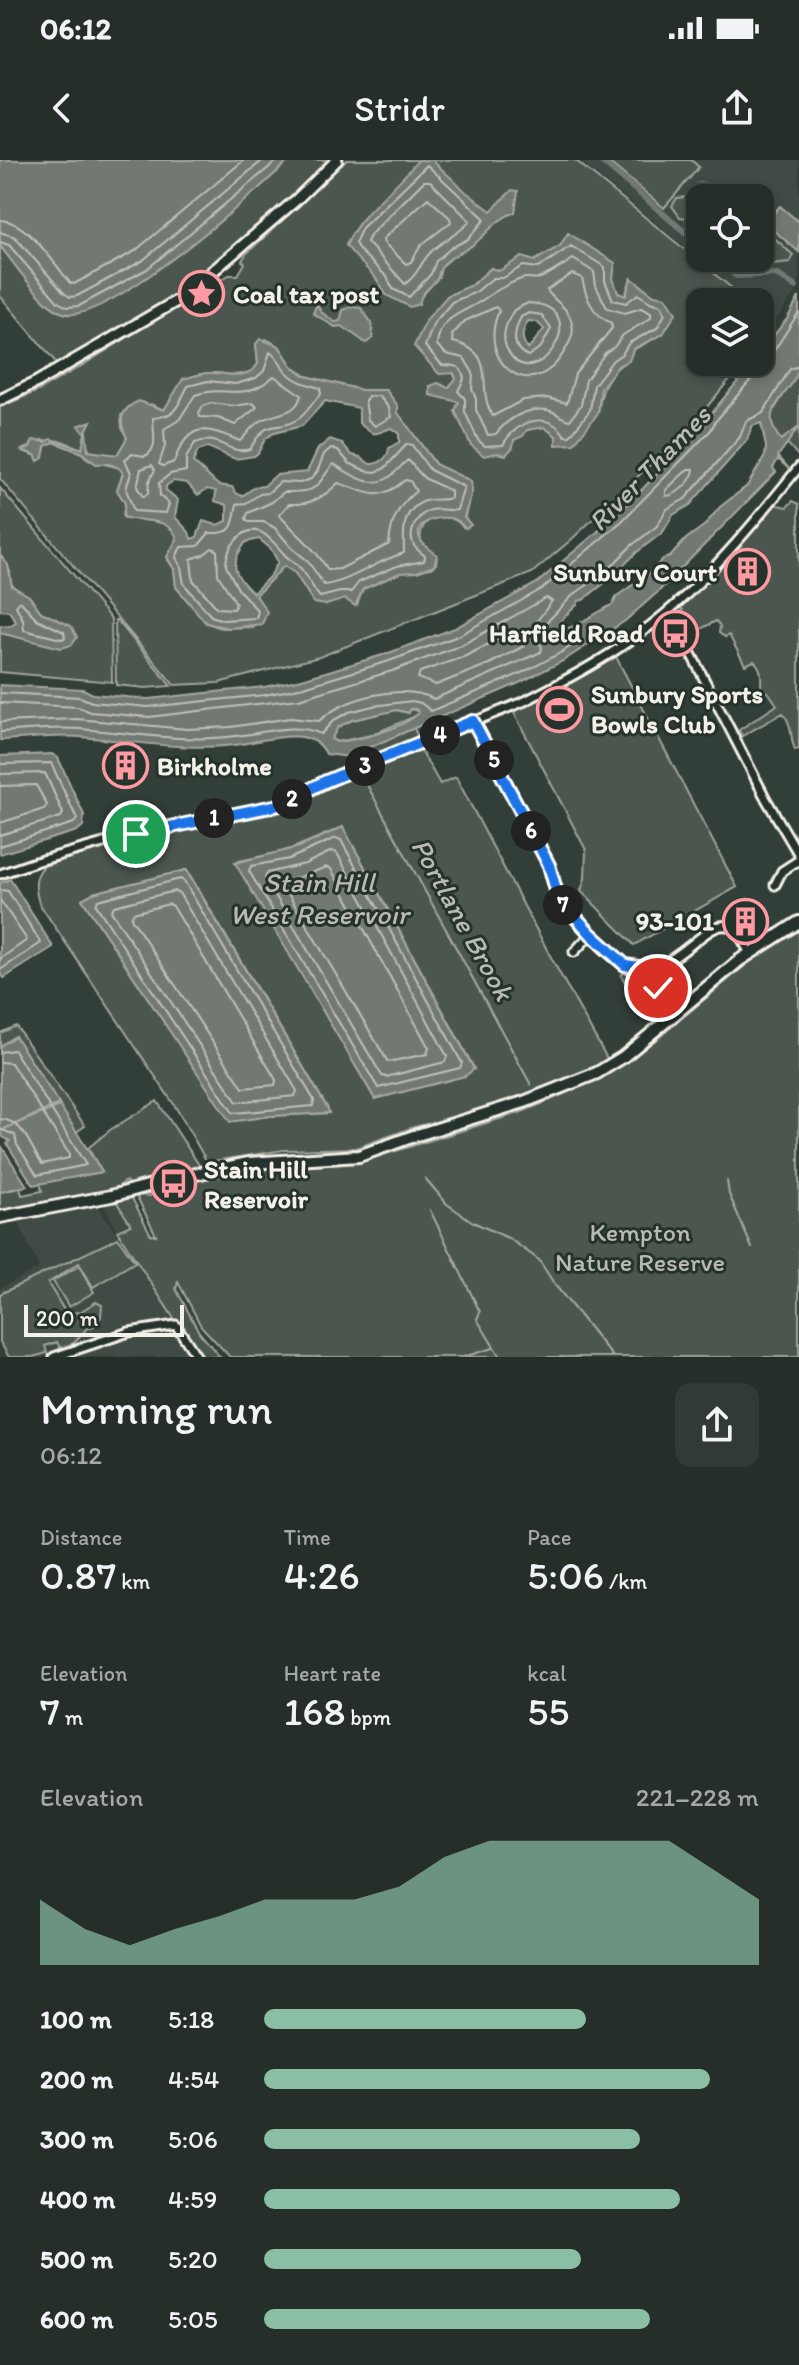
<!DOCTYPE html>
<html lang="en">
<head>
<meta charset="utf-8">
<style>
  body { margin:0; font-family:Itim,sans-serif; background:#323a36; color:#f1f3f6; height:100vh; display:flex; flex-direction:column; font-size:30px; white-space:nowrap }
  * { box-sizing:border-box; margin:0 }
  p { font-size:26px; color:#a4a8a8 }
  .icon { flex:none; width:44px; height:44px; fill:none; stroke:currentColor; stroke-width:2; stroke-linecap:round; stroke-linejoin:round }
  .map { position:relative; height:1197px; overflow:hidden }
  .panel { display:flex; flex-direction:column; background:#262e2a; flex:1 }
  .panel>* { flex:none }
  .buttons { position:absolute; left:686px; top:24px; display:grid; gap:16px }
  .buttons a { display:grid; place-items:center; width:88px; height:88px; border-radius:16px; background:#262e2a; box-shadow:0 4px 12px #0003,0 0 0 2px #424a47; font-size:40px }
  .scale { position:absolute; left:24px; bottom:20px; width:160px; box-sizing:border-box; padding-left:8px; border:4px solid #f4f1e8; border-top:0; font-size:22px; line-height:28px; white-space:nowrap; color:#f4f1e8; -webkit-text-stroke:6px #26332d; paint-order:stroke }
  .pin { position:absolute; display:grid; place-items:center; width:68px; height:68px; color:#fff; margin:-34px; border:4px solid #fff; border-radius:50%; box-shadow:0 2px 8px #0007 }
  .km { position:absolute; width:40px; height:40px; margin:-20px; border-radius:50%; background:#222; color:#fff; font-size:22px; line-height:40px; text-align:center }
  .round { display:grid; place-items:center; flex:none; width:84px; height:84px; border-radius:16px; background:#323a36 }
  .headline { display:flex; align-items:center; justify-content:space-between; height:136px; padding:0 40px }
  h1 { font-size:44px; font-weight:600; line-height:60px }
  .stats { display:grid; grid-template-columns:repeat(3,1fr); gap:12px; height:136px; padding:8px 40px }
  .stats div { display:grid; align-content:center }
  .stats b { font-size:40px; font-weight:600 }
  .stats small { font-size:22px; font-weight:400 }
  .stats p { font-size:22px }
  .chart { height:224px; padding:16px 40px }
  .chart p { display:flex; justify-content:space-between }
  .chart svg { width:100%; height:144px; margin-top:8px; fill:#8abfa5; opacity:.7 }
  ul { padding:0 40px; list-style:none; font-size:26px }
  li { display:grid; grid-template-columns:128px 96px 1fr; align-items:center; height:60px }
  li i { height:20px; border-radius:10px; background:#8abfa5 }
  .status { display:flex; justify-content:space-between; align-items:center; height:56px; padding:0 40px; background:#262e2a; direction:ltr }
  .status svg { height:22px; fill:currentColor }
  header { display:flex; justify-content:space-between; align-items:center; height:104px; padding:0 40px; background:#262e2a; font-size:36px; font-weight:600 }
  .map>svg:first-child { display:block }
</style>
</head>
<body>
<div class="status"><b>06:12</b><svg viewBox="0 0 49 12"><path d="M0 12V9h3v3zM5 12V6h3v6zM10 12V3h3v9zM15 12V0h3v12zM26 1h20v11H26zM47 4h2v5h-2z"/></svg></div>
<header><svg class="icon" aria-label="back" viewBox="0 0 24 24"><path d="M15 5l-7 7 7 7"/></svg>Stridr<svg class="icon" aria-label="share" viewBox="0 0 24 24"><path d="M12 15V3M7 8l5-5 5 5M5 13v7h14v-7"/></svg></header>
<div class="map">
<svg width="799" height="1197" viewBox="0 0 799 1197">
  <rect width="100%" height="100%" fill="#323e38"/>
  <filter id="ink" filterUnits="userSpaceOnUse"><feTurbulence type="fractalNoise" baseFrequency=".0125" numOctaves="2"/><feDisplacementMap in="SourceGraphic" scale="16" xChannelSelector="R" yChannelSelector="G"/><feConvolveMatrix kernelMatrix="1 2 1 2 8 2 1 2 1" color-interpolation-filters="sRGB"/></filter>
  <g filter="url(#ink)">
    <path fill="#404b44" fill-rule="evenodd" d="M579 0H799V126L777 159 760 146V142H755L732 126ZM700 38H760V98H700Z
      M116 1041 131 1065 117 1071 103 1043Z
      M96 1044 174 1159 134 1168 128 1165 124 1170 41 1197H9L0 1182V1128L39 1108 17 1059Z
      M175 1169 193 1197H70L156 1170Z"/>
    <path fill="#4c564f" stroke="#a0a49c" stroke-width="2" fill-rule="evenodd" d="M289 0H329L293 36 168 141 58 205 0 136V86L49 144 60 152 277 12Z
      M347 0H575L749 142H700V202H744L692 265 572 379 532 413 319 497 218 523 174 525 0 319V247L38 231 83 205 229 115H238L245 103 242 101 246 94ZM473 85 456 94 441 107 439 117 420 138 386 135 381 122ZM560 86 613 119 618 133 625 136 631 118 654 135 663 174 633 190 629 200C607 210 601 231 598 253L556 276 544 267 527 270 514 279 471 285 455 251 459 242 438 223 448 228 456 219 453 213 447 136 472 125 491 108 499 111 522 97 534 101ZM266 179 279 186 292 206 306 216 361 230H386L398 246V253L467 347 463 367C449 349 416 356 421 382L437 395 436 404 431 408 400 413 363 429 357 445 345 439 314 443 295 413 284 406 256 435 258 441 253 467 221 468 207 463 176 427 174 409 168 400C170 393 177 381 176 375 173 356 136 362 123 357L125 343 117 330 123 313 120 308 88 300 82 293 54 282 45 286 44 293 33 295 23 291 40 280 62 281 82 289 85 281 90 292 117 295 127 278 122 268 121 255 151 244 164 250 184 219C192 217 201 213 209 213 227 212 246 222 258 204L256 184Z
      M606 0H691L699 7 664 48Z
      M705 23 714 38H700V69L688 58 680 57 672 46 677 38 687 37 697 24Z
      M760 73 770 74 793 95 790 102 741 107 732 98H760Z
      M799 210V297L788 284 780 286 768 269V248L774 250Z
      M0 328 111 459 112 522 0 512V473L37 481 69 483 71 466 41 452 29 436 19 432 11 424 10 411 0 395Z
      M793 341 799 344V589L795 590C789 575 794 568 783 553L742 576 739 570 777 545 769 533 761 529C761 519 763 509 754 501L745 505 729 475 725 477 719 473 720 466 716 461 685 477 683 466 677 455 683 450 681 448 684 442 745 380 773 344 787 347Z
      M115 460H117L171 526 145 528 116 525Z
      M615 495 737 727 634 785 581 731 585 718 586 690 513 551 585 515Z
      M410 549 418 551V555L371 575 337 582 331 579 338 567 352 560 396 550 409 553Z
      M414 568 419 580 358 604 355 594Z
      M420 589 440 624 456 617 554 803 609 902 506 946 414 967 356 988 284 990 207 1002 175 946 39 743C35 729 33 717 44 706L122 682 278 653 353 616ZM343 667 474 908V909L375 939 239 701 286 691ZM187 710 328 949 329 953 270 956 230 961 82 739 93 733Z
      M799 769V1197H230L201 1166 178 1122 176 1129 199 1172 220 1197H199L117 1071 131 1065 116 1041 132 1038 151 1075H156L136 1035 150 1036 156 1030 249 1009 343 1004 370 999 519 953 551 940 617 908 657 879 759 794Z
      M626 812 650 814 653 828 642 829 640 835 631 833 621 815Z
      M16 866 85 966 76 972 15 877 0 886V873Z
      M157 941 201 1008 131 1027 126 1021 120 1025V1029L0 1051V1032L20 1028 22 1035 42 1031 40 1023 102 1012 88 988 110 970Z
      M118 1078 135 1102 93 1127 79 1103 48 1123 64 1150 78 1153 96 1142 102 1145 101 1157 92 1168H87L74 1183 60 1188 57 1182 45 1186 47 1193 33 1197H9L0 1182V1134Z
      M79 1106 94 1132 69 1147 53 1121Z"/>
    <path fill="#727972" stroke="#a6a9a1" stroke-width="2" fill-rule="evenodd" d="M0 0H289C259 31 102 168 63 153 42 146 15 104 0 86Z
      M418 0H432L466 32 491 51 512 30 518 31 515 52C492 61 488 75 471 86 462 93 447 97 441 108 439 111 439 116 437 119 430 128 421 132 419 144L410 147 386 135C377 114 358 103 346 85 362 50 395 30 418 0Z
      M780 46 799 62V92L765 63Z
      M568 73 615 103 613 119 618 133 626 136 631 118 654 135 666 137 676 153 663 174 633 189 629 201 619 205 601 228 598 253 574 284 556 285V276L544 267 527 270 523 276 514 280 513 287 506 295 497 293 484 296 471 285 455 251 459 242 430 235V226L438 223 448 228 456 219 454 213 439 214 414 186 427 159 447 136 472 125 491 108 499 111 522 97 534 101 560 86ZM528 161 537 162 544 169 528 189C520 178 522 172 528 161Z
      M799 137C799 158 799 189 799 208 793 236 754 248 781 280L799 267 778 296 790 310 778 299 773 308 776 312 659 431 625 461 563 501 517 524 356 593 358 604 354 606 350 597 326 594C312 563 262 582 235 585 184 591 132 581 81 577 54 575 26 579 0 580V525L83 529 93 534 148 539 264 527 302 519 386 494 455 468 537 423 617 355 707 263 708 257 754 202H760L766 185 787 159ZM761 263 766 287 765 296 747 326 720 347 705 365 686 379 670 397 663 399 640 423 634 424 617 436 613 444 574 466 566 469 560 466 563 458 578 444V441L583 440 611 418 637 392 663 372 673 355 690 345 747 280 752 266ZM410 549H416L419 553C400 570 361 579 337 582L331 579 338 567 352 560 397 550 409 553Z
      M317 144 321 152 335 162 340 161 343 150 351 147 361 148 371 162 373 178 366 183 342 166 335 167 313 153Z
      M260 179 279 186 292 206 306 216 361 230H386L398 246V253L435 304 471 321 472 332 464 357 471 365 466 368C462 366 460 362 456 360 442 353 408 362 422 382 425 387 433 392 437 395L434 406 417 412 400 413 363 429 355 446 345 439 326 445 314 443 295 413 284 406 256 435 267 452 262 464 228 468 206 463 176 427 174 409 167 397 177 379C171 356 141 363 123 357L125 343 117 330 123 313C118 304 106 303 96 304L82 293 54 282 45 286 43 298 38 301 35 295 22 290 30 287 33 280 46 282 51 279 82 289 85 273 78 266 91 261 86 271 88 291 117 295 127 278C118 261 120 249 139 241L164 250 183 219C192 217 201 213 209 213 227 212 246 222 258 204L256 184ZM325 241 359 248V263C375 277 373 275 391 268L399 274V282L389 288C388 298 380 304 370 304L360 297 352 295 342 283 330 279 318 289 307 312 276 315 264 326 255 327 242 336 236 333 232 327 218 325 193 302 198 291 208 287 235 299 254 296 258 293 265 279 274 273 302 266ZM173 321 187 323 198 335 207 329 216 331 215 341 227 345V361L217 365 203 361 197 377 191 379 189 372 175 357 178 340 166 330V326ZM259 379 271 389 278 402 271 415 253 433C233 415 229 403 246 382Z
      M0 395 8 405 12 426 29 436 41 452 71 466 77 477 72 485 61 488 0 473V465L9 466 16 462 9 451 0 450Z
      M52 594 58 598 84 655 83 666 77 671 0 694V596Z
      M343 667 474 909 465 916 375 939 235 703 299 687Z
      M186 710 328 949 329 953 270 956 230 962 82 739 93 733Z
      M10 719 53 787 4 818 0 813V723Z
      M15 876 59 944 4 969 60 946 102 1012 33 1025 7 984 10 981 3 977 0 968V886Z
      M2 987 27 1026 0 1032Z"/>
    <g fill="none" stroke-linecap="round" stroke-linejoin="round">
      <path stroke="#c0c1b9" stroke-width="2" d="M427 5 485 59 468 79 451 88 436 101 431 114 409 137 393 129 387 117 359 90 355 83 362 68Z
        M424 21H430L470 61C459 75 441 80 429 94 420 104 417 116 405 124L367 82 371 74Z
        M428 38 450 58 451 62 421 85 411 102 406 104 384 83 383 79Z
        M0 60C28 61 53 102 70 123L74 124 135 91 244 0
        M0 72 15 77 64 133 70 137 77 136 142 101 263 0
        M0 82 9 85 58 142 67 147 79 146 147 109 278 0
        M571 86 605 107V121L613 140 626 143 638 134 650 142 661 145 665 154 657 168 629 183 622 194 613 200 594 225 590 250 570 276H565C548 248 515 262 503 285L485 286 478 280 465 252V239L458 231 464 219C462 204 454 206 442 205L425 186 434 163 452 142 476 132 493 118H503L523 106 538 108Z
        M573 99 594 112 596 126 607 148 625 153 641 148 651 153V158L623 175 614 187 605 193 586 220 581 245 570 260C561 259 556 251 547 250 527 247 507 259 496 274L488 275 476 250V239L472 229 473 213 464 198 446 194 437 185C439 155 465 153 484 139 495 131 508 124 521 119 527 116 533 120 540 118 551 114 563 105 573 99Z
        M572 114 582 118C586 138 592 154 611 163L612 168 575 214 567 243 547 238 523 240 493 256C474 228 501 193 453 182L452 175 465 161 496 147 499 151C476 202 531 247 564 192 569 183 575 175 572 163 569 147 553 141 547 130Z
        M528 143C599 146 534 240 508 191 500 177 506 163 514 150Z
        M529 153 542 155 551 169 541 187 528 196C510 189 514 171 521 157Z
        M270 192C276 196 279 201 283 208 293 221 305 224 320 228L321 234C313 241 307 253 298 259 275 274 270 254 250 289 227 296 220 273 195 283L186 298V311L170 314 159 323 160 336 169 344 166 353 134 351 126 329 131 313 125 300 131 294 145 296C159 290 153 271 153 258 178 256 177 246 188 226L208 221 236 224 256 218 264 211Z
        M274 216 301 235C296 257 275 251 259 262 250 267 247 275 240 281 206 267 189 260 174 302L163 306 159 304 165 286 164 269 179 260 195 235C226 224 243 244 274 216Z
        M379 236 389 248 391 257 375 266 368 260 365 240 368 237Z
        M211 243 235 246 253 243 257 247 235 265 218 258 200 257 199 253 203 246Z
        M407 284 412 285 430 310 464 327 457 350C449 351 440 348 431 350 417 354 406 374 415 387 418 391 422 393 425 396L424 401 397 406 359 422 351 432H340L320 437C313 429 309 419 303 411 297 403 289 400 284 394 272 381 258 359 238 378 230 386 226 394 226 406L238 429 258 451 256 458 223 460 211 456 184 424 181 407 176 397 181 387 198 386 209 373C237 374 232 364 237 344L246 343 260 334 268 333 280 322 300 323 311 319 317 312 324 294 331 288 338 290 349 303 366 311 376 312 385 308Z
        M408 300 424 318 451 331V338C443 341 434 338 425 341 400 350 404 374 404 393 376 401 350 422 324 425L308 401 292 388 275 368 264 362H249L246 359 248 353 272 342 284 332C319 332 314 329 333 304 349 312 368 330 388 318 396 313 401 305 408 300Z
        M152 305 155 310 149 321 148 334 143 337 137 327 141 309Z
        M688 309H694C693 320 677 336 666 336V330Z
        M405 320 410 321 416 331C398 346 391 360 389 384L340 409 328 410C316 389 296 373 279 355L289 344C310 345 323 338 338 323 367 331 376 345 405 320Z
        M212 388 217 390 218 415 236 443 234 449 217 448 193 420 191 399 203 395Z
        M20 441 37 459 64 472 65 478 61 479 24 470 23 459 16 446Z
        M516 470 521 472 524 486 489 504 436 525 418 518 420 512 466 496Z
        M0 533 80 537 92 542 148 547 265 535 304 527 389 501 458 476 542 429 622 361 711 270 715 262 753 217 761 202 770 197 799 152
        M0 543 78 547 91 552 149 557 299 539 392 511 462 485 546 438 552 441 534 465 535 477 542 487 541 492 434 539C403 523 345 537 319 561L290 558 231 567 187 569 77 559 0 562
        M0 572C26 570 55 567 81 569 133 573 184 583 236 576 264 573 295 562 321 574L334 560 349 552 373 546 412 541 421 543 431 551C480 530 532 512 578 482L579 478 575 475 556 481 549 479 544 472 546 463 573 435 606 412 631 386 657 366 667 349 685 339 740 277 746 261 763 253 790 209 799 206
        M0 604 51 603 77 659 74 663 0 686
        M0 614 45 613 63 653 61 657 0 675
        M0 626 36 625 47 645 44 649 0 663
        M336 678 341 680 462 903 460 908 378 928 249 711 251 706 289 699Z
        M332 691 337 693 447 896 445 902 386 917 382 916 265 718 267 713 305 704Z
        M327 707 331 709 429 888 427 894 388 902 284 727 286 722Z
        M180 719 184 721 314 940 313 946 233 953 96 745 98 740Z
        M0 730 8 731 41 783 0 810
        M175 731 179 733 297 931 295 936 237 942 111 751 114 746Z
        M0 740 27 780 0 799
        M169 744 173 746 276 920 275 925 243 928 131 758 133 753Z
        M0 892 14 890 86 1005 37 1015 17 985 15 975 0 969
        M0 902 11 903 69 994V998L42 1004C29 986 25 961 0 959"/>
      <path stroke="#a6a9a1" stroke-width="2" d="M360 612 531 925
        M425 1018 447 1044 473 1062 510 1079 539 1100 555 1125 613 1197
        M727 1021 729 1034 752 1088
        M430 1050 480 1152 477 1159 500 1197
        M463 1197 493 1188"/>
      <path stroke="#727972" stroke-width="6" d="M600 0 700 85
        M715 98 736 116 776 114 796 127"/>
      <defs>
        <path id="minor" d="M669 451 766 639 799 695
          M473 561C497 608 524 653 547 701 553 714 552 729 560 741 570 755 610 798 625 805 675 828 710 742 737 772 742 778 746 787 750 793
          M0 714 35 702 136 674 279 645 334 618 525 541C574 516 624 489 666 453 714 412 760 356 799 307
          M775 725 782 711 799 700
          M574 792 591 774
          M639 839 658 828 653 809
          M54 1197 129 1172 176 1165 197 1197"/>
        <path id="major" d="M0 240 37 222 180 139 296 40 337 0"/>
        <path id="highway" d="M0 1057 111 1036 181 1017 249 1003 359 996 414 976 524 942 597 913 623 897 740 800 799 762"/>
      </defs>
      <use href="#minor" stroke="#f4f1e8" stroke-width="13"/>
      <use href="#major" stroke="#f4f1e8" stroke-width="15"/>
      <use href="#highway" stroke="#f4f1e8" stroke-width="16"/>
      <use href="#minor" stroke="#26332d" stroke-width="7"/>
      <use href="#major" stroke="#26332d" stroke-width="9"/>
      <use href="#highway" stroke="#26332d" stroke-width="10"/>
    </g>
  </g>
  <g fill="none" stroke-linecap="round" stroke-linejoin="round" filter="url(#ink)">
    <defs>
      <path id="route" d="M136 674 279 645 324 622 473 561 549 705 558 737 591 774 625 805 653 809 658 828"/>
    </defs>
    <use href="#route" stroke="#fff" stroke-width="16"/>
    <use href="#route" stroke="#1a73e8" stroke-width="10"/>
  </g>
  <defs>
    <symbol id="sight-ring" viewBox="-11 -11 22 22"><circle r="9.5" fill="#26332d" stroke="#ff9aa2" stroke-width="1.5"/><path d="M0-6L1.8-2.2L6-1.7L2.9 1.2L3.7 5.4L0 3.3L-3.7 5.4L-2.9 1.2L-6-1.7L-1.8-2.2Z" fill="#ff9aa2"/></symbol>
    <symbol id="building-ring" viewBox="-11 -11 22 22"><circle r="9.5" fill="#26332d" stroke="#ff9aa2" stroke-width="1.5"/><path d="M-4-6H4V6H1V3H-1V6H-4ZM-2.5-4.3h1.7v1.8h-1.7ZM.8-4.3h1.7v1.8H.8ZM-2.5-1h1.7V.8h-1.7ZM.8-1h1.7V.8H.8Z" fill="#ff9aa2"/></symbol>
    <symbol id="bus-ring" viewBox="-11 -11 22 22"><circle r="9.5" fill="#26332d" stroke="#ff9aa2" stroke-width="1.5"/><path d="M-5-6H5V4H4V6H2V4H-2V6H-4V4H-5ZM-3.5-4V0h7V-4ZM-3.5 1.2v1.5H-2V1.2ZM2 1.2v1.5H3.5V1.2Z" fill="#ff9aa2"/></symbol>
    <symbol id="stadium-ring" viewBox="-11 -11 22 22"><circle r="9.5" fill="#26332d" stroke="#ff9aa2" stroke-width="1.5"/><path d="M0-5a6.5 5 0 1 0 0 10a6.5 5 0 1 0 0-10ZM-3.5-1.8h7v3.6h-7Z" fill="#ff9aa2"/></symbol>
  </defs>
  <g fill-rule="evenodd">
    <use href="#sight-ring" x="176" y="108" width="51" height="51"/>
    <use href="#building-ring" x="722" y="386" width="51" height="51"/>
    <use href="#bus-ring" x="650" y="448" width="51" height="51"/>
    <use href="#stadium-ring" x="534" y="524" width="51" height="51"/>
    <use href="#building-ring" x="100" y="580" width="51" height="51"/>
    <use href="#building-ring" x="720" y="736" width="51" height="51"/>
    <use href="#bus-ring" x="148" y="998" width="51" height="51"/>
  </g>
  <g text-anchor="middle" stroke-width="6" stroke-linejoin="round" paint-order="stroke">
    <g font-size="26" font-weight="bold" fill="#f4f1e8" stroke="#26332d" text-anchor="start">
      <text x="233" y="143">Coal tax post</text>
      <text x="717" y="421" text-anchor="end">Sunbury Court</text>
      <text x="644" y="482" text-anchor="end">Harfield Road</text>
      <text x="591" y="543">Sunbury Sports<tspan x="591" dy="30">Bowls Club</tspan></text>
      <text x="157" y="615">Birkholme</text>
      <text x="714" y="770" text-anchor="end">93-101</text>
      <text x="204" y="1018">Stain Hill<tspan x="204" dy="30">Reservoir</tspan></text>
    </g>
    <g font-size="26" fill="#b9bbb2" stroke="#26332d">
      <text x="640" y="1081">Kempton<tspan x="640" dy="30">Nature Reserve</tspan></text>
    </g>
    <g font-size="28" font-style="italic" fill="#babbb3" stroke="#26332d">
      <text transform="translate(649 308) rotate(-46)" y="10">River Thames</text>
      <text x="319" y="732">Stain Hill<tspan x="319" dy="32">West Reservoir</tspan></text>
      <text transform="translate(463 759) rotate(61)" y="10">Portlane Brook</text>
    </g>
  </g>
</svg>
<div class="buttons">
<a><svg class="icon" aria-label="locate" viewBox="0 0 24 24"><circle cx="12" cy="12" r="6"/><path d="M12 2v4M12 18v4M2 12h4M18 12h4"/></svg></a>
<a><svg class="icon" aria-label="layers" viewBox="0 0 24 24"><path d="M12 4l9 5-9 5-9-5zM3 14l9 5 9-5"/></svg></a>
</div>
<div class="scale">200 m</div>
<div class="pin" style="left:136px;top:674px;background:#1e9e55"><svg class="icon" aria-label="arrive" viewBox="0 0 24 24"><path d="M6 21V4h12l-3 4 3 4H6"/></svg></div>
<div class="pin" style="left:658px;top:828px;background:#d93025"><svg class="icon" aria-label="check" viewBox="0 0 24 24"><path d="M5 12l5 5 9-10"/></svg></div>
<b class="km" style="left:214px;top:658px">1</b>
<b class="km" style="left:292px;top:639px">2</b>
<b class="km" style="left:365px;top:606px">3</b>
<b class="km" style="left:440px;top:575px">4</b>
<b class="km" style="left:494px;top:600px">5</b>
<b class="km" style="left:531px;top:671px">6</b>
<b class="km" style="left:563px;top:745px">7</b>
</div>
<section class="panel">
<div class="headline"><div><h1>Morning run</h1><p>06:12</p></div><a class="round"><svg class="icon" aria-label="share" viewBox="0 0 24 24"><path d="M12 15V3M7 8l5-5 5 5M5 13v7h14v-7"/></svg></a></div>
<div class="stats">
<div><p>Distance</p><b>0.87<small> km</small></b></div>
<div><p>Time</p><b>4:26</b></div>
<div><p>Pace</p><b>5:06<small> /km</small></b></div>
</div>
<div class="stats">
<div><p>Elevation</p><b>7<small> m</small></b></div>
<div><p>Heart rate</p><b>168<small> bpm</small></b></div>
<div><p>kcal</p><b>55</b></div>
</div>
<div class="chart"><p><span>Elevation</span>221–228 m</p>
<svg viewBox="0 0 160 44" preserveAspectRatio="none"><path d="M0 44V24L10 33L20 38L30 33L40 29L50 24L60 24L70 24L80 20L90 11L100 6L110 6L120 6L130 6L140 6L150 15L160 24V44z"/></svg>
</div>
<ul>
<li><b>100 m</b>5:18<i style="width:65%"></i></li>
<li><b>200 m</b>4:54<i style="width:90%"></i></li>
<li><b>300 m</b>5:06<i style="width:76%"></i></li>
<li><b>400 m</b>4:59<i style="width:84%"></i></li>
<li><b>500 m</b>5:20<i style="width:64%"></i></li>
<li><b>600 m</b>5:05<i style="width:78%"></i></li>
</ul>
</section>
</body>
</html>
